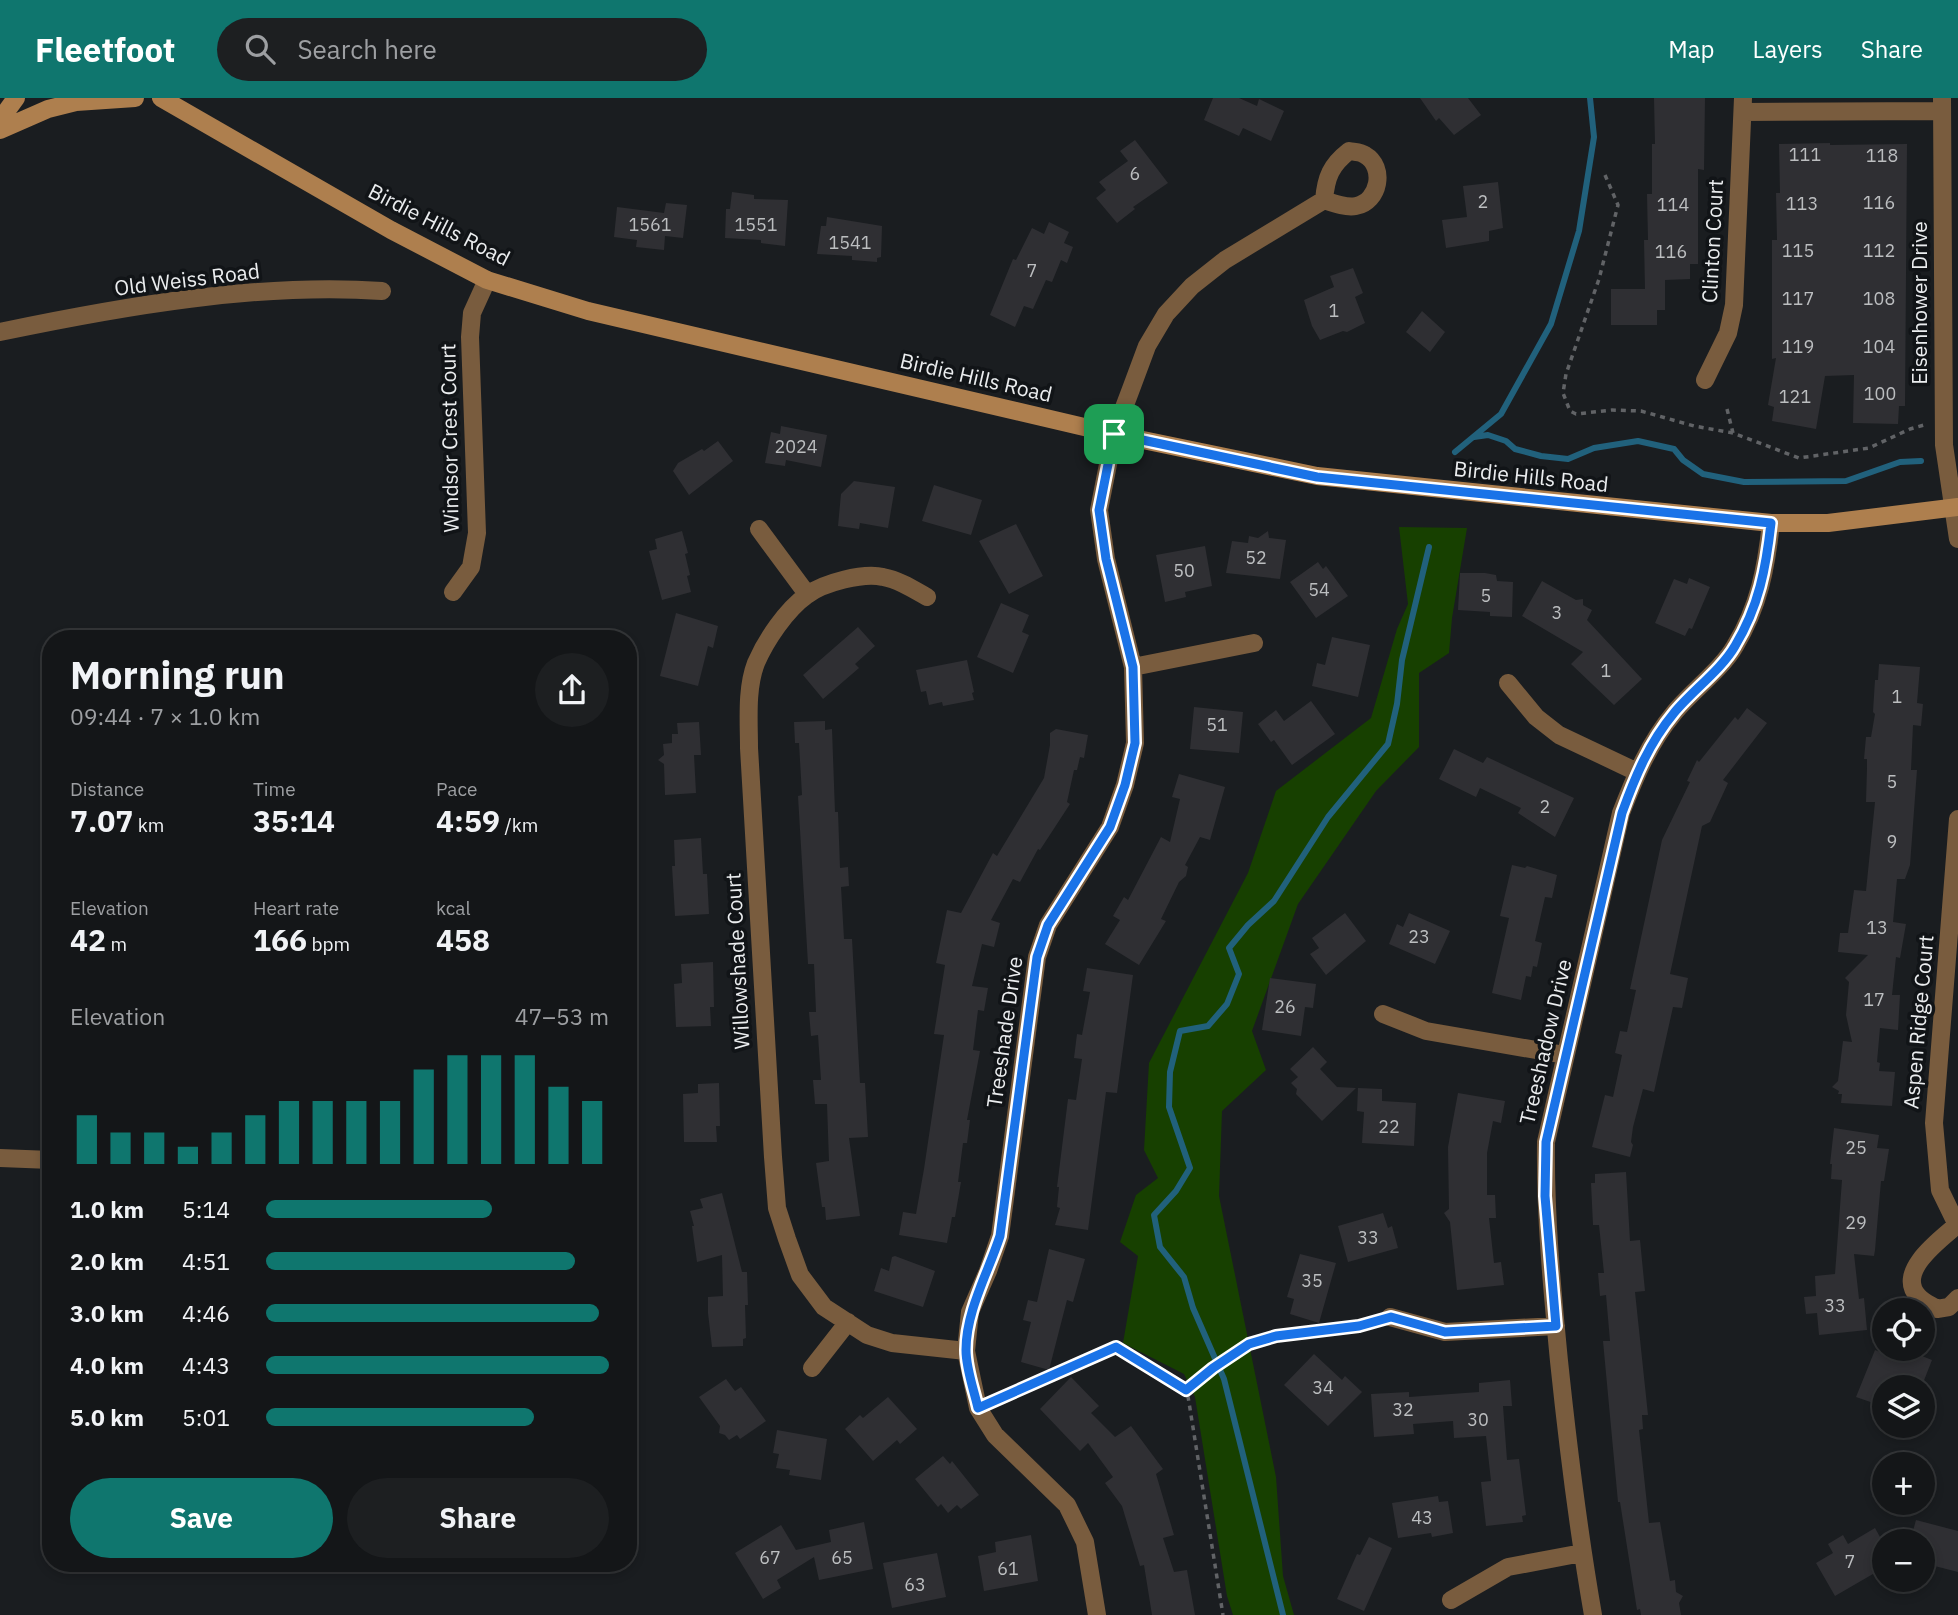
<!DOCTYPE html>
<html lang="en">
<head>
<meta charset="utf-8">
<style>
  body { margin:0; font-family:"IBM Plex Sans",sans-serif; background:#1d1f21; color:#f1f3f6; height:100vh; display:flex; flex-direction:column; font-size:26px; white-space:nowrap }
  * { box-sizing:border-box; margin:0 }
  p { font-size:23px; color:#9d9fa2 }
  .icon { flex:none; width:38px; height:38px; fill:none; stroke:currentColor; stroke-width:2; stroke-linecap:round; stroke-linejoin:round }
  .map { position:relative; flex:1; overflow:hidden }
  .panel { position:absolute; left:42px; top:532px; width:595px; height:942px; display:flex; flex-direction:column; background:#141618; border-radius:28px; box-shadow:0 4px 10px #0003,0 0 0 2px #333537 }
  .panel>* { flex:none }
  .buttons { position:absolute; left:1872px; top:1200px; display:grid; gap:14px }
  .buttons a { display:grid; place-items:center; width:63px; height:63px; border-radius:50%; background:#141618; box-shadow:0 4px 10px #0003,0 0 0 2px #333537; font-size:35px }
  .pin { position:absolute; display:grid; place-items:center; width:60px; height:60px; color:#fff; margin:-30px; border-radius:14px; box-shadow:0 4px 10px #0006 }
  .round { display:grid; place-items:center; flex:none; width:74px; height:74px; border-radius:37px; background:#1d1f21 }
  .summary { display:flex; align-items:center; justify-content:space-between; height:119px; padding:0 28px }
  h1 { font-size:38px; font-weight:800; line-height:52px }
  .figures { display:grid; grid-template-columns:repeat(3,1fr); gap:10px; height:119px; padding:7px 28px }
  .figures div { display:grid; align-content:center }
  .figures b { font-size:30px; font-weight:800 }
  .figures small { font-size:19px; font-weight:400 }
  .figures p { font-size:19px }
  .chart { height:196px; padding:14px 28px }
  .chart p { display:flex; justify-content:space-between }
  .chart svg { width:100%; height:126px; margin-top:7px; stroke:#0f766e; stroke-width:6 }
  .primary-button { display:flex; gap:14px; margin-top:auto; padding:14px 28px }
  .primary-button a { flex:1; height:80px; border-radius:42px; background:#0f766e; color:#fff; font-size:28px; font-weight:800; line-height:80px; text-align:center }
  .primary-button a+a { background:#1d1f21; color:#f1f3f6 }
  ul { padding:0 28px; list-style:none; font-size:23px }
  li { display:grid; grid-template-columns:112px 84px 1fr; align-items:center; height:52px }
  li i { height:18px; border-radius:9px; background:#0f766e }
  header { display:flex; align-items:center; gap:42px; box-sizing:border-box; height:98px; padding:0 35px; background:#0f766e; color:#fff }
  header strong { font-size:33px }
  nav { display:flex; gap:38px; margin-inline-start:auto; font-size:24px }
  .search { width:490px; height:63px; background:#1d1f21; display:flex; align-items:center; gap:18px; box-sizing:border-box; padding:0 24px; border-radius:38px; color:#9d9fa2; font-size:26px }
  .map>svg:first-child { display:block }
</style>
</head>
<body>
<header>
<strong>Fleetfoot</strong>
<div class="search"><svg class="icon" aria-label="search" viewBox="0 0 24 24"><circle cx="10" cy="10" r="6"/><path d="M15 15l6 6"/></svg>Search here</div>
<nav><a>Map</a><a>Layers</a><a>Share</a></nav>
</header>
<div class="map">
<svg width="1958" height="1517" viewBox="0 0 1958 1517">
  <rect width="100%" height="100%" fill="#1a1d20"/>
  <path fill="#174000" d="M1399 429 1467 430 1452 520 1449 555 1419 575V649L1376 693 1298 806 1252 933 1266 972 1222 1013 1219 1098 1276 1379 1283 1478 1294 1517H1233L1227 1498 1195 1299 1184 1276 1123 1245 1138 1158 1120 1144 1136 1097 1158 1080 1144 1052 1149 965 1248 775 1276 693 1371 620 1397 531 1408 506Z"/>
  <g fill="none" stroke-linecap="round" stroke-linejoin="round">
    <path stroke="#21617c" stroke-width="6" d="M1474 339 1488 337 1506 343 1515 351 1541 358 1568 361 1594 350 1638 343 1674 351 1683 362 1703 376 1744 384 1846 383 1900 364 1921 363
      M1455 354 1501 316 1551 226 1579 133 1594 39 1590 0
      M1283 1517 1224 1281 1193 1210 1184 1179 1160 1149 1154 1117 1176 1093 1190 1070 1169 1009 1170 974 1180 933 1208 928 1227 906 1239 876 1229 850 1248 827 1274 803 1328 719 1388 646 1397 606 1402 562 1429 449"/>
  </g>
  <path fill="#2f2f33" d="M1213 0H1239L1257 8 1259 1 1284 13 1271 43 1243 30 1239 38 1204 22Z
    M1420 0H1468L1481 17 1454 37 1439 20 1436 23Z
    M1654 0H1705L1704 72 1698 71V166H1690V181L1665 182V212H1657V227H1611V191H1645L1644 142H1648L1647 96H1652V46H1655Z
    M1135 42 1168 85 1133 109 1135 111 1117 125 1096 100 1106 92 1099 84 1128 63 1120 53Z
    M1830 45V47L1907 46 1905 308H1899L1898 326 1853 325 1854 277 1825 278 1816 331 1772 323 1774 309 1768 307 1776 260 1772 261V142H1777L1776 95H1780L1779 46Z
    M1498 84 1503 130 1489 133V143L1446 150 1442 122 1467 119 1463 88Z
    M732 94 754 97V101L788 102 785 148 761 145V142L725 140 726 111H730Z
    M666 105 687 107 683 140 665 138 664 152 636 149 637 142 614 139 617 109 664 115Z
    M827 119 882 128 881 159 877 160V164L852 162V158L817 156 821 128H826Z
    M1049 124 1069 134 1064 145 1073 149 1067 165 1061 162 1052 184 1046 182 1033 211 1024 208 1015 229 990 217 1013 161 1016 162 1032 130 1044 136Z
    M1353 170 1363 195 1355 199 1365 225 1347 234 1343 233 1320 242 1312 228 1304 202 1334 189 1330 178Z
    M1422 213 1445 234 1430 254 1406 234Z
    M781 328 827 337 821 369 786 362 785 368 765 365 771 334 780 336Z
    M718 343 733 363 689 397 673 373 678 365 702 351 704 353Z
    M854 383 895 389 888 430 860 425 859 431 838 428 841 396Z
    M934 387 982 402 971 437 922 423Z
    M1016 426 1043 478 1009 496 979 443Z
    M682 433 688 455 685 456 690 477 687 478 691 494 662 502 649 453 657 451 655 441Z
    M1268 433 1269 440 1286 442 1280 481 1226 475 1232 443 1248 445 1249 438 1258 440Z
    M1205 448 1212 488 1185 494 1186 499 1165 504 1156 457Z
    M1318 464 1323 471 1326 468 1348 498 1316 520 1290 484Z
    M1460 475H1485L1496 477 1497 483 1513 484 1512 519 1490 518V514L1458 512Z
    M1689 480 1710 489 1692 531 1689 530 1685 538 1655 525 1674 481 1687 486Z
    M1542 483 1576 502 1583 501V507L1592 512 1587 522 1642 581 1614 607 1571 566 1583 554 1522 518Z
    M1001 505 1029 517 1022 534 1029 537 1013 575 977 559Z
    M676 515 718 528 713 550 708 548 698 588 660 578Z
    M858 529 875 548 855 566 859 570 823 601 803 577Z
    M1332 539 1370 547 1358 599 1312 588 1317 565 1325 567Z
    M967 562 974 594 972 595 974 602 943 608 942 604 929 607 926 593 921 594 916 572Z
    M1879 566 1920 569 1917 605 1923 606 1921 628 1913 627 1911 672H1917L1910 767 1905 781H1897L1893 824 1906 826 1900 860 1896 859 1892 897H1900L1898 932 1880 930 1877 964 1880 965 1879 973 1895 974 1892 1008 1841 1005 1842 996H1838L1839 993 1832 989 1838 983 1843 943 1852 944 1846 917 1849 884 1845 880 1868 857 1838 854 1840 835H1848L1854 792 1866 793 1875 704H1866L1867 670V661H1864L1866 639H1871L1875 616 1873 614 1875 582H1878Z
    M1311 603 1335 636 1292 667 1274 642 1271 644 1258 626 1276 612 1284 623Z
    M1194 609 1243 614 1239 655 1190 651Z
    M1747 610 1767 625 1723 682 1728 685 1710 724 1702 728 1670 876 1688 880 1682 910 1673 909 1654 994 1643 991 1633 1029 1631 1044 1633 1047 1630 1059 1592 1049 1605 997 1613 999 1622 957 1615 955 1620 933 1627 934 1636 892 1630 891 1662 742 1690 684 1687 683 1697 662 1699 664 1735 619 1738 622Z
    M825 623V632L832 631 835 714H838L840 770 848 769 849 788 841 789 844 841H852L860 985H865L868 1039 849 1040 860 1118 826 1122 825 1109H822L816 1065 829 1063 827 1006H815L813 982H821L818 937 811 938 809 914H816L814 866H808L798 698 802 697 799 645H795L794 624Z
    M699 624 701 657H694L696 695 665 697 664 666 658 662 664 657 663 646 672 645V636H678L677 625Z
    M1056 631 1088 637 1084 660 1080 659 1077 672H1074L1067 704 1070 706 1040 752 1038 751 1020 784 1013 781 991 822 1000 825 994 849 982 846 972 888 988 890 984 913 978 912 973 952 980 953 967 1022H970L967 1045H963L958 1084H961L955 1119H952L947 1145 899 1137 903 1114 916 1116 924 1071 944 937 934 936 945 867 936 865 947 812 961 815 993 755 997 758 1044 680 1050 647V635Z
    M1454 651 1483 665 1487 659 1574 700 1555 739 1518 715 1521 710 1480 690 1476 699 1439 681Z
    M1179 676 1225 689 1210 742 1200 739 1185 767 1188 769 1186 778 1179 784 1161 821 1166 823 1139 867 1105 846 1120 822 1113 818 1124 799 1128 802 1161 739 1170 744 1180 701 1172 699Z
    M701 740 703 776H707L709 816 675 818 672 768H675L674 742Z
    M1512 767 1525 770 1527 768 1557 777 1552 800 1545 799 1535 843 1542 845 1537 869 1533 868 1531 879 1526 878 1521 902 1492 895 1509 820 1500 818Z
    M1345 815 1366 843 1326 877 1310 856 1319 850 1312 840Z
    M1409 815 1450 833 1435 866 1389 846 1397 826 1403 829Z
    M713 864 714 909H710L711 928 676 929 674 886 682 885 681 866Z
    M1087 870 1133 877 1117 995 1106 994 1088 1132 1055 1127 1060 1110 1057 1109 1059 1089H1057L1068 1001 1076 1002 1082 961 1074 960 1077 936 1082 937 1090 894 1083 893Z
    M1270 880 1316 886 1313 910 1305 909 1301 938 1262 932Z
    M1313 949 1327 964 1320 971 1337 989 1356 990 1322 1023 1296 996 1297 991 1291 985 1298 979 1290 971Z
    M719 985 720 1028H716L717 1044H684L683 996 698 995V986Z
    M1358 990 1382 991V1003L1416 1005 1414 1048 1362 1045 1364 1014 1357 1013Z
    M1458 995 1505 1003 1501 1025 1493 1023 1487 1055V1097H1495L1496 1120H1489L1494 1165 1501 1164 1504 1187 1457 1192 1450 1124 1444 1115 1449 1111 1448 1049Z
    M1834 1030 1879 1037 1877 1050 1889 1051 1884 1083H1881L1875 1152 1874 1158 1854 1156 1859 1201 1864 1200 1867 1232 1819 1237 1817 1215 1806 1216 1804 1199 1816 1198 1815 1178 1835 1176 1842 1082 1831 1081 1832 1066H1830Z
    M1626 1074 1630 1143 1640 1142 1645 1193 1635 1194 1648 1317H1642L1643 1331 1639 1332 1649 1425 1660 1424 1670 1483 1675 1482 1676 1494 1683 1498 1679 1505 1681 1517H1641L1640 1511 1637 1512 1620 1404H1618L1603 1243H1610L1606 1197 1600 1198 1598 1175H1604L1599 1127H1593L1591 1085H1595V1076Z
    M722 1095 742 1174H747L748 1207H745L746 1240 743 1241V1248L712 1249 708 1215V1199L723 1198 722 1157 697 1164 692 1128H694L690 1113 703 1110 700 1101Z
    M1383 1115 1388 1130 1392 1128 1398 1150 1348 1164 1338 1128Z
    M1049 1151 1085 1161 1073 1204 1067 1202 1049 1272 1021 1264 1031 1224 1023 1222 1028 1202 1037 1204Z
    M1300 1156 1336 1165 1319 1225 1290 1216 1294 1201 1287 1199Z
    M895 1158 935 1173 923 1209 874 1193 881 1170 889 1173 892 1159Z
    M1904 1251 1932 1262 1921 1290H1885V1309L1856 1299 1875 1252 1900 1262Z
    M1314 1256 1342 1282 1345 1278 1362 1294 1328 1328 1284 1287Z
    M1071 1279 1099 1308 1091 1315 1115 1339 1131 1328 1163 1371 1156 1376 1174 1437 1163 1440 1174 1474 1187 1472 1195 1517H1152L1144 1467 1140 1468 1122 1408 1105 1385 1113 1379 1088 1345 1080 1353 1040 1311Z
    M726 1281 735 1293 741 1289 766 1323 740 1341 737 1337 729 1342 725 1337 719 1335 720 1328 699 1299Z
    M1510 1282 1512 1308H1503L1507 1362 1519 1361 1526 1417 1522 1418 1523 1424 1486 1428 1481 1384 1491 1383 1486 1338 1454 1340 1453 1323 1413 1326 1414 1336 1374 1339 1371 1296 1409 1294V1299L1479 1294V1285Z
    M888 1299 917 1331 900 1346 897 1342 873 1363 845 1331 860 1317 863 1320Z
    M777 1332 827 1341 821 1382 789 1377 790 1372 776 1370 779 1356 773 1355Z
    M943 1358 950 1366 952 1363 979 1397 961 1411 957 1407 948 1415 941 1406 938 1409 915 1381Z
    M1438 1398 1439 1404 1448 1403 1453 1435 1432 1439 1431 1435 1398 1440 1392 1405Z
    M1916 1422 1958 1433V1474L1923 1465V1444H1910Z
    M864 1424 873 1471 819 1482 814 1459 777 1482 781 1490 763 1501 735 1455 781 1427 796 1452 831 1444 829 1432Z
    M1875 1430 1885 1448V1469L1835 1498 1816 1465 1833 1455 1828 1446 1843 1437 1848 1446Z
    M1031 1437 1038 1483 984 1493 978 1458 996 1454 995 1444Z
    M1369 1439 1392 1450 1364 1513 1337 1501 1357 1456 1360 1457Z
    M937 1455 946 1499 892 1510 883 1465Z"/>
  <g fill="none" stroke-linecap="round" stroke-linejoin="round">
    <path stroke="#616366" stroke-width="3.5" stroke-dasharray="5 5" stroke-linecap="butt" d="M1605 77 1618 107 1599 181 1566 276 1563 295 1570 313 1576 316 1612 312 1641 313 1694 328 1733 335 1799 360 1869 350 1910 331 1924 327
      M1727 311 1733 335
      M1187 1292C1206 1276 1227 1257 1250 1246 1280 1232 1326 1232 1359 1228L1372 1225
      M996 1302 1116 1249 1187 1292 1223 1517"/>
    <path stroke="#795c3e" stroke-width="18" d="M1942 0 1944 347 1958 441
      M1743 14 1942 13
      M0 234C119 209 261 184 382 193
      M1705 282 1728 235 1734 207 1743 0
      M759 431 807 496
      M453 494 471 469 477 435 470 239 472 215 487 182
      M927 499C913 491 899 482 883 479 864 474 823 485 807 497 786 512 766 542 756 565 746 591 749 623 749 650L773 1059 777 1110 787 1141 800 1177 824 1209 867 1237 892 1245 966 1253
      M1133 569 1254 545
      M1508 585 1536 619 1559 637 1637 674
      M1958 721 1934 1025 1940 1092 1958 1129
      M1383 916 1426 933 1565 957
      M0 1060 51 1062
      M1957 1127C1941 1141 1895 1174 1918 1198 1923 1204 1931 1207 1937 1211L1949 1209 1958 1200
      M1390 1219 1445 1234 1556 1228
      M812 1270 848 1224
      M1451 1502 1508 1469 1582 1455
      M1097 1517 1085 1444 1067 1407 995 1337 978 1310 966 1253 970 1214 988 1173 1000 1138 1037 859 1048 827 1110 729 1125 687 1135 645 1133 569 1106 461 1099 412 1114 336 1131 291 1147 248 1166 216 1192 188 1225 162 1324 102C1326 79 1331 67 1349 53 1354 54 1361 54 1365 57 1386 69 1379 104 1356 108 1346 110 1333 105 1324 102
      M1593 1517C1578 1431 1568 1349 1559 1263 1552 1190 1545 1117 1546 1044L1621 715C1635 679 1649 645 1674 615 1691 594 1722 571 1735 548 1759 508 1766 471 1771 425"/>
    <path stroke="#ae7f4e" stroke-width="18" d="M161 0 391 132 487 182 588 213 1114 336 1317 378 1771 425H1828L1958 409
      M0 22 16 0
      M0 32 48 11 76 4 135 0"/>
  </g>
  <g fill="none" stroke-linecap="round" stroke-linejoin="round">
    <defs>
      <path id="route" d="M1114 336 1317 379 1771 425C1766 470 1759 508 1735 548 1722 571 1691 594 1674 615 1649 645 1635 679 1622 715L1546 1044 1545 1098 1556 1228 1445 1234 1391 1219 1359 1228 1276 1238 1249 1246 1213 1270 1186 1292 1116 1249 978 1310C974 1292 966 1271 966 1252 966 1213 988 1175 1000 1138L1037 859 1048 827 1110 729 1125 687 1135 645 1133 569 1106 461 1099 412Z"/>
    </defs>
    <use href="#route" stroke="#fff" stroke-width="14"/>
    <use href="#route" stroke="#1a73e8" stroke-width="9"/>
  </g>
  <g text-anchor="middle" stroke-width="7" stroke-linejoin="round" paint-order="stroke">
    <g font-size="18" fill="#bcbec0">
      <text x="1805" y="63">111</text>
      <text x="1882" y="64">118</text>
      <text x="1135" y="82">6</text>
      <text x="1483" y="110">2</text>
      <text x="1879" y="111">116</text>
      <text x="1802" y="112">113</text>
      <text x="1673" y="113">114</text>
      <text x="650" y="133">1561</text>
      <text x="756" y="133">1551</text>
      <text x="850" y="151">1541</text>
      <text x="1798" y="159">115</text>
      <text x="1879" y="159">112</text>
      <text x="1671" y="160">116</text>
      <text x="1032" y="179">7</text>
      <text x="1798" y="207">117</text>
      <text x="1879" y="207">108</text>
      <text x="1334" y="219">1</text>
      <text x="1798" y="255">119</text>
      <text x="1879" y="255">104</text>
      <text x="1880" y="302">100</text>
      <text x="1795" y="305">121</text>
      <text x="796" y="355">2024</text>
      <text x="1256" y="466">52</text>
      <text x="1184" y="479">50</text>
      <text x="1319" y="498">54</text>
      <text x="1486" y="504">5</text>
      <text x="1557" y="521">3</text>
      <text x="1606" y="579">1</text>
      <text x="1897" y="605">1</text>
      <text x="1217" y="633">51</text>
      <text x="1892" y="690">5</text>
      <text x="1545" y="715">2</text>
      <text x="1892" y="750">9</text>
      <text x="1877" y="836">13</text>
      <text x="1419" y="845">23</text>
      <text x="1874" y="908">17</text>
      <text x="1285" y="915">26</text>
      <text x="1389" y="1035">22</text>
      <text x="1856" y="1056">25</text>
      <text x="1856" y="1131">29</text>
      <text x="1368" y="1146">33</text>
      <text x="1312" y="1189">35</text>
      <text x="1835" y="1214">33</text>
      <text x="1323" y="1296">34</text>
      <text x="1403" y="1318">32</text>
      <text x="1478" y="1328">30</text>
      <text x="1422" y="1426">43</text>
      <text x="770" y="1466">67</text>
      <text x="842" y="1466">65</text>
      <text x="1850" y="1470">7</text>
      <text x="1008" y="1477">61</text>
      <text x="915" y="1493">63</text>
    </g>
    <g font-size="21" fill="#ebedef" stroke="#111417">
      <text transform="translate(439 127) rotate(27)" y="7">Birdie Hills Road</text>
      <text transform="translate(1713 143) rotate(-87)" y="7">Clinton Court</text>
      <text transform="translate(187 182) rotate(-7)" y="7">Old Weiss Road</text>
      <text transform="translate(1920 205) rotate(-90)" y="7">Eisenhower Drive</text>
      <text transform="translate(976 280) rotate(13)" y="7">Birdie Hills Road</text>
      <text transform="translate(450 340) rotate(-91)" y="7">Windsor Crest Court</text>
      <text transform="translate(1531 379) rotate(6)" y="7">Birdie Hills Road</text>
      <text transform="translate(738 863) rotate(-93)" y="7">Willowshade Court</text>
      <text transform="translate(1919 924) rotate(-85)" y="7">Aspen Ridge Court</text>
      <text transform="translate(1005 934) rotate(-82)" y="7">Treeshade Drive</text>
      <text transform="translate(1546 944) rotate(-77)" y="7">Treeshadow Drive</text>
    </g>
  </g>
</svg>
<div class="buttons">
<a><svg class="icon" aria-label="locate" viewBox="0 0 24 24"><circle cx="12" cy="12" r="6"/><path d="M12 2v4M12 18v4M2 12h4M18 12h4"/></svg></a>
<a><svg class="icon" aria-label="layers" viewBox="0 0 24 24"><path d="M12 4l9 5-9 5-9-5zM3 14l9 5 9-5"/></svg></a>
<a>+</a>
<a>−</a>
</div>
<div class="pin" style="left:1114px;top:336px;background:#1e9e55"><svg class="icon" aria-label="arrive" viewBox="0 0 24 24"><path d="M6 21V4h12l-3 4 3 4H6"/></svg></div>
<section class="panel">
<div class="summary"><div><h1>Morning run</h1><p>09:44 · 7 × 1.0 km</p></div><a class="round"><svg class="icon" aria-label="share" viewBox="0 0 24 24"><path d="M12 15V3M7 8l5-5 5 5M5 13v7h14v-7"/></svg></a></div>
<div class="figures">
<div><p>Distance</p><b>7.07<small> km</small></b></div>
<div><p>Time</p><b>35:14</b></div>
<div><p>Pace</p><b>4:59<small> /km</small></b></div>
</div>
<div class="figures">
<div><p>Elevation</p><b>42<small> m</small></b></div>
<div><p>Heart rate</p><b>166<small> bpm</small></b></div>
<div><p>kcal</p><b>458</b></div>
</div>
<div class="chart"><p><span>Elevation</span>47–53 m</p>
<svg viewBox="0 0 160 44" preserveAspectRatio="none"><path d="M5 44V27M15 44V33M25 44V33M35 44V38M45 44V33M55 44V27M65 44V22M75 44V22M85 44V22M95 44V22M105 44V11M115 44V6M125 44V6M135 44V6M145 44V17M155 44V22"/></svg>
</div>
<ul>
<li><b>1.0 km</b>5:14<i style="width:66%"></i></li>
<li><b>2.0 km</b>4:51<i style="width:90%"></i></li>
<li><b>3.0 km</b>4:46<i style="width:97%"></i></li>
<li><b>4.0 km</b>4:43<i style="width:100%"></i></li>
<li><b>5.0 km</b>5:01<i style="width:78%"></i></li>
</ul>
<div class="primary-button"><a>Save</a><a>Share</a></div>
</section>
</div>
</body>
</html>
